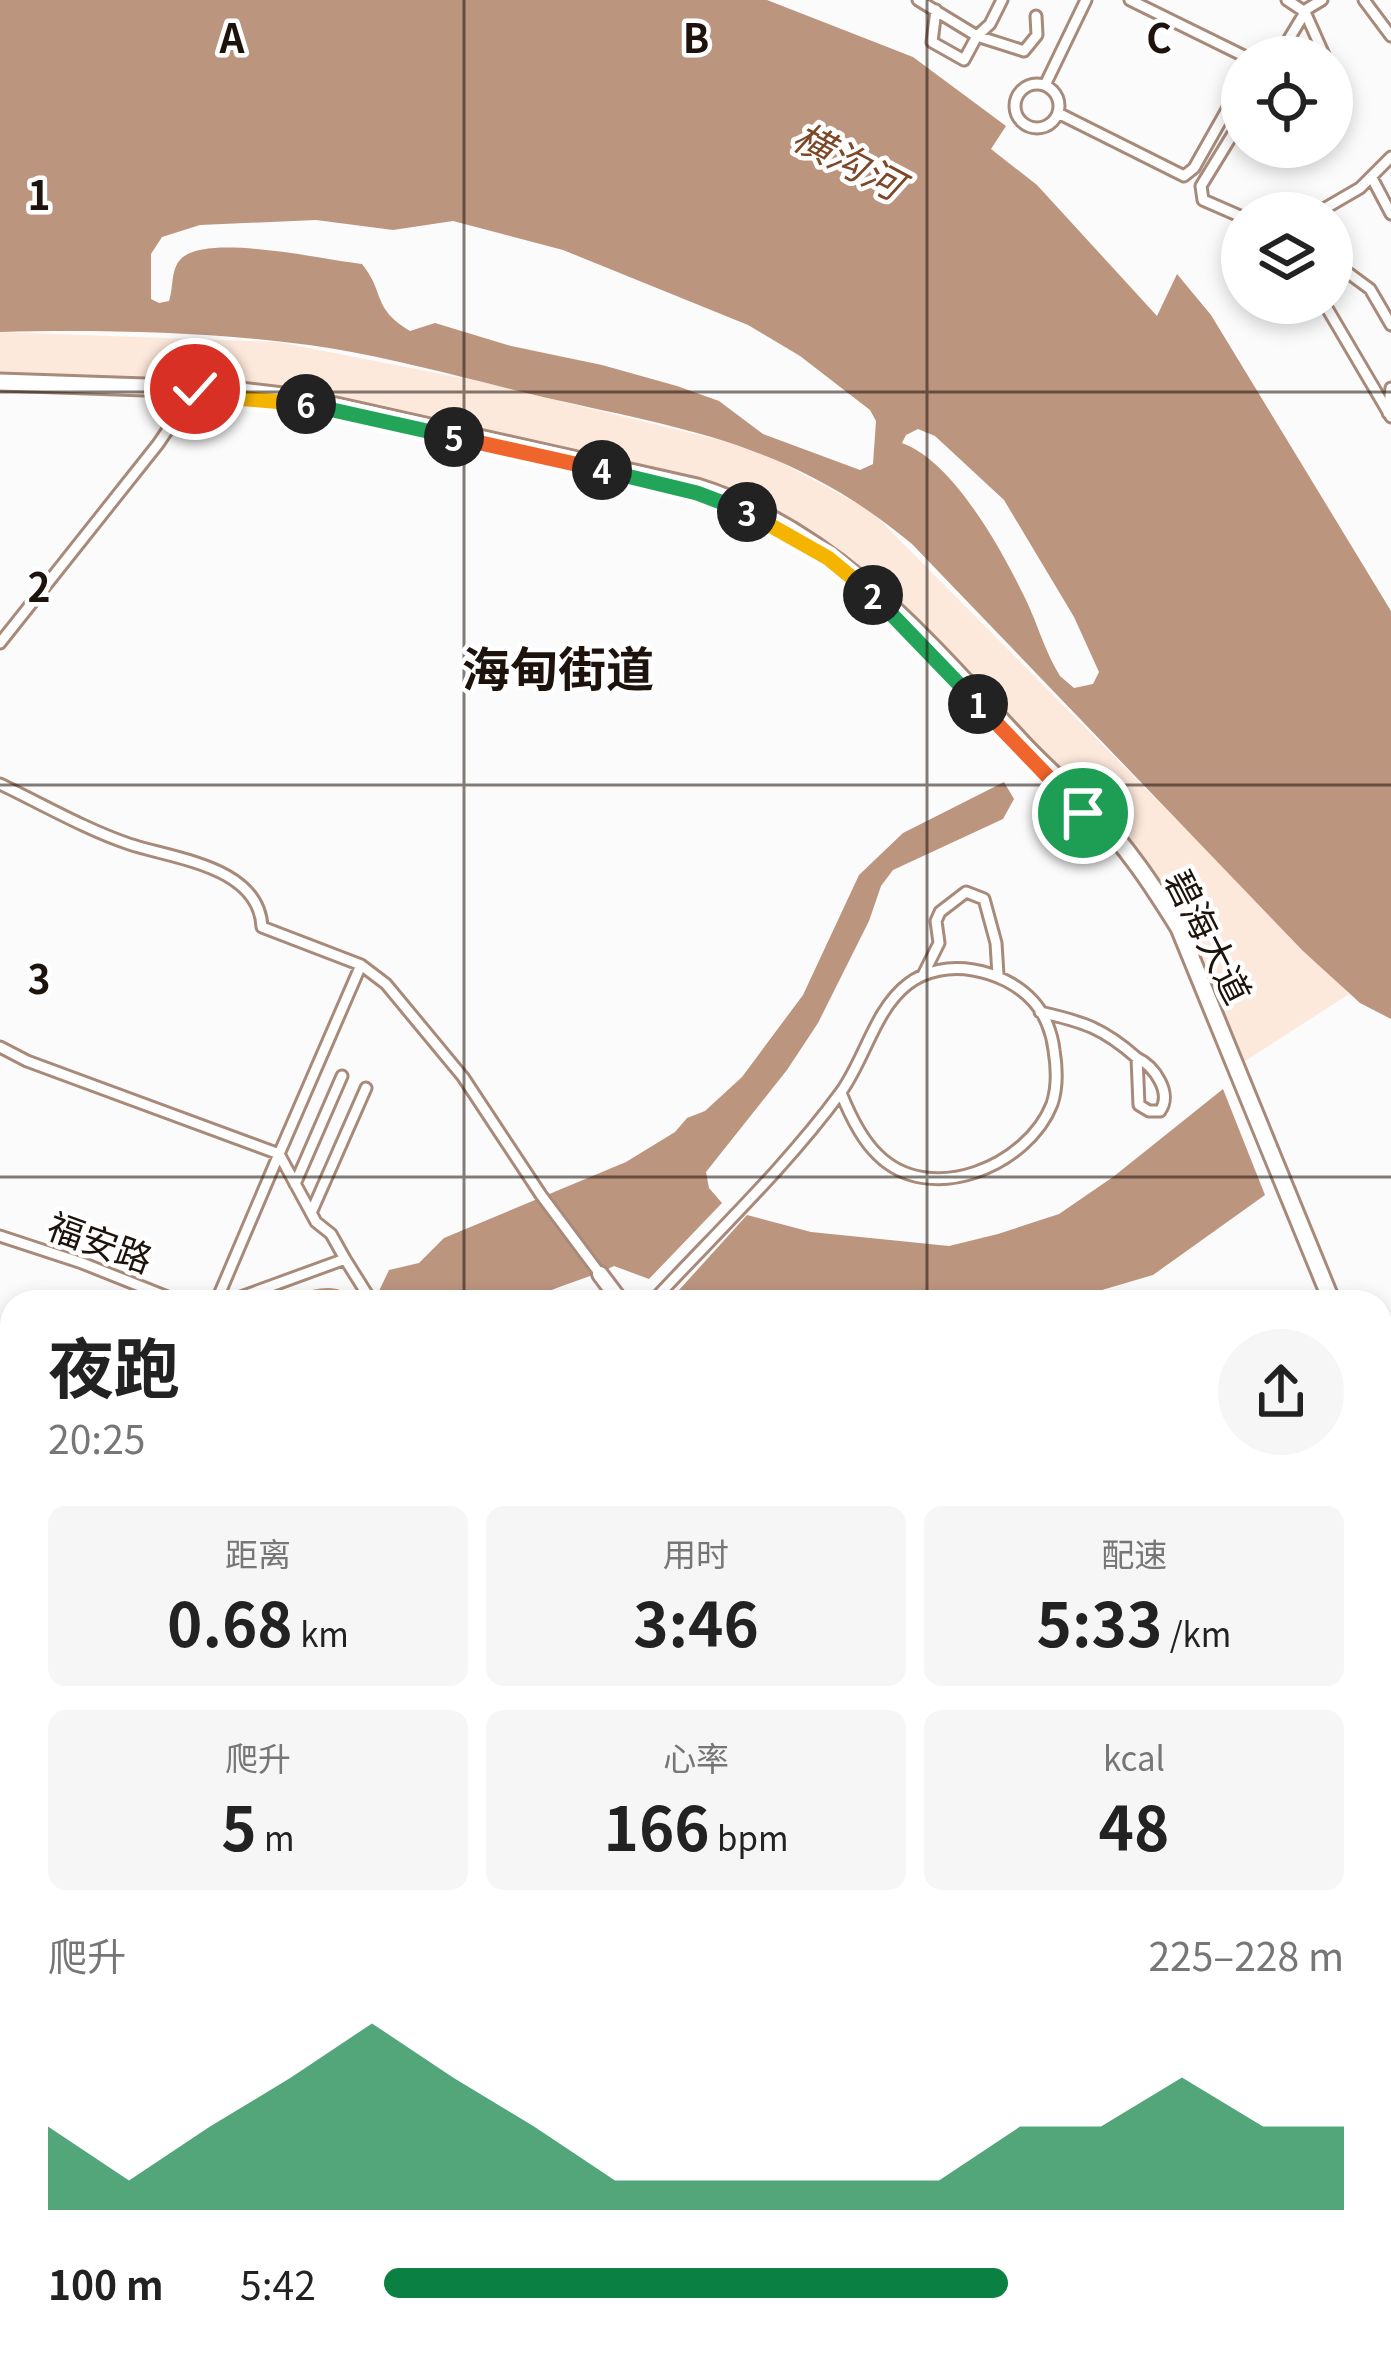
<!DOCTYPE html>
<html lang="zh">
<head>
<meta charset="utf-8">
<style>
  body { margin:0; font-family:Georgia,"Noto Sans SC",serif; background:#f6f6f6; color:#222; height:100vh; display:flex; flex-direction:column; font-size:45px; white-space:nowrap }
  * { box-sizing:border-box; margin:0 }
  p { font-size:39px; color:#767676 }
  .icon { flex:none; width:66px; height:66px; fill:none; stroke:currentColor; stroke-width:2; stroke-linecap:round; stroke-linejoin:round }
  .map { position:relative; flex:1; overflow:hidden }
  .side { position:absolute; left:0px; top:1290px; width:1392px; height:1065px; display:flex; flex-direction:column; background:#fff; border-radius:36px 36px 0 0; box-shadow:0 6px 18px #0003 }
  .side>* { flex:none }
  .tools { position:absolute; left:1221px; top:36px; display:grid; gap:24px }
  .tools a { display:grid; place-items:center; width:132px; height:132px; border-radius:50%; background:#fff; box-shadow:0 6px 18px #0003; font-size:60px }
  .pin { position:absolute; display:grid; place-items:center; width:102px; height:102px; color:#fff; margin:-51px; border:6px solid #fff; border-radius:50%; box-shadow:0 3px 12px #0007 }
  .km { position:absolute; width:60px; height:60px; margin:-30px; border-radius:50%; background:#222; color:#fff; font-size:33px; line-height:60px; text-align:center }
  .round { display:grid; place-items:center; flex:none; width:126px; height:126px; border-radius:63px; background:#f6f6f6 }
  .head { display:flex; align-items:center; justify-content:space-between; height:204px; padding:0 48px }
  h1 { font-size:66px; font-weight:700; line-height:90px }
  .figures { display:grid; grid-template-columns:repeat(3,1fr); gap:18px; height:204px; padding:12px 48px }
  .figures div { display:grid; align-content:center; border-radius:18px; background:#f6f6f6; text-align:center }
  .figures b { font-size:60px; font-weight:700 }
  .figures small { font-size:33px; font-weight:400 }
  .figures p { font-size:33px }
  .chart { height:336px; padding:24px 48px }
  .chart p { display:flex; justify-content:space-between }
  .chart svg { width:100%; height:216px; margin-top:12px; fill:#0b8043; opacity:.7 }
  ul { padding:0 48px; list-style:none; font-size:39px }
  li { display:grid; grid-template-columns:192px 144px 1fr; align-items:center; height:90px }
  li i { height:30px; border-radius:15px; background:#0b8043 }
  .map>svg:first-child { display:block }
</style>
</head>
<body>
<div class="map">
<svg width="1391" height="2354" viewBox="0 0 1391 2354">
  <rect width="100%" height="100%" fill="#fbfbfb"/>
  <path fill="#f6eee8" d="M1380 2281H1391V2354H1297L1300 2343H1380Z"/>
  <path fill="#fde8dc" d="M0 332 278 342 477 381 756 449 871 511 1349 994 1236 1067 1179 928 1111 833 853 571 725 496 246 391 0 381Z"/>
  <path fill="#bc957f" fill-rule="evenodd" d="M0 0H767L913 57 1006 126 991 149 1037 185 1157 316 1177 274 1211 315 1391 611V1019L1360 1003 1303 951 912 544C792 444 689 430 543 397 472 380 401 360 329 348 229 332 101 329 0 332ZM316 220 393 230 453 221 563 250 748 325 800 356 870 410 876 421 873 464 860 470 763 434 719 401 677 386 602 365 511 346 435 323 410 331C371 307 386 294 362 264 325 260 213 234 183 257 170 267 174 287 169 301L159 303 151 299V254L162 237 200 225ZM918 429 935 436 1004 500 1074 617 1099 672 1093 684 1074 688 1060 676C1045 652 1038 625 1026 600 1002 550 953 461 902 443L906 435Z
    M1004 782 1014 799 1003 819 893 870 881 886 869 921 818 1023 787 1070 706 1172 709 1188 722 1203 649 1279 614 1266C586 1280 555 1285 529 1302H279C294 1297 312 1287 329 1288 354 1290 347 1302 378 1293L389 1270 419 1263 444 1238 626 1162 675 1132 687 1118 705 1111 742 1077 803 995 859 875 903 833Z
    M1223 1089 1265 1195 1153 1275 1061 1302 670 1300 747 1215 811 1232 949 1246 998 1234 1059 1214 1113 1177Z"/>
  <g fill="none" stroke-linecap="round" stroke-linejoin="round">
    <defs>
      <path id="street" d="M918 0 977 36 990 24 1002 0
        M1130 0 1246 57
        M1287 0 1305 12 1325 57
        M1364 0 1391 36
        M936 10 932 42 964 60 977 36 1024 51 1037 35 1036 16
        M1278 57 1307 9 1322 0
        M1015 106a22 22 0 1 1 44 0a22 22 0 1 1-44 0Z
        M1045 85 1086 0
        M1058 113 1184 176 1194 168 1242 83
        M1242 119 1201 186 1203 200 1242 217
        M1372 178 1391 214
        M1317 213 1360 188 1391 157
        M1332 261 1370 289 1391 325
        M1324 303 1391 417
        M1388 413 1391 388
        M0 643 158 444 194 391
        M0 784C42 804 85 829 129 844 174 859 259 866 262 927L361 965 386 984 463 1077 541 1195 600 1274
        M923 975 939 943 936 921 940 912 966 892 984 899 996 943 998 975
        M1040 1012C1084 1022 1103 1028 1137 1058L1139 1105 1149 1111H1160C1173 1093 1154 1066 1137 1058
        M0 1047 27 1061 279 1154 216 1302
        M295 1184 342 1076
        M311 1213 366 1088
        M0 1236 82 1263 180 1302
        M345 1259 331 1234 316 1222 279 1154 361 965
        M227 1302 345 1259 372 1302
        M652 1302C715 1234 786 1167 841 1092 865 1059 875 1009 908 984 944 956 1004 969 1033 1001 1045 1014 1052 1033 1054 1050 1057 1068 1058 1086 1052 1104 1028 1166 930 1207 878 1155 862 1140 849 1113 841 1093
        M0 1560 7 1602
        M0 2249 12 2238
        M1380 2267 1391 2269
        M0 2324 12 2330
        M37 2343 58 2354
        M461 2343 488 2354
        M641 2343 657 2354
        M62 2354 68 2343
        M286 2354 291 2343
        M529 2354 534 2343"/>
      <path id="secondary" d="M600 1274 621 1302
        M1380 1462 1391 1440
        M1380 1842 1391 1848
        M0 2103 12 2095
        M0 2115 12 2108
        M409 2354 415 2343
        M421 2354 427 2343
        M917 2354 922 2343"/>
      <path id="primary" d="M0 382 232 390 300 398 697 487C836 530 929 643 1025 746 1046 768 1069 788 1091 810 1126 845 1153 886 1179 928L1332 1302
        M1380 1397 1391 1403
        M1380 1421 1391 1428
        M0 1871 12 1878
        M0 1884 12 1891
        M1380 2239 1391 2241
        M1380 2251 1391 2253"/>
    </defs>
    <use href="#street" stroke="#a78a79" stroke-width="15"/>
    <use href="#secondary" stroke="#a78a79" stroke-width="20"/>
    <use href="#primary" stroke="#a78a79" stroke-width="21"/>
    <use href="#street" stroke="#fff" stroke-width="9"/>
    <use href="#secondary" stroke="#fff" stroke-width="14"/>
    <use href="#primary" stroke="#fff" stroke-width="15"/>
  </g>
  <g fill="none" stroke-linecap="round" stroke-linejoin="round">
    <defs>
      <path id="split-1" d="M978 704 1083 813"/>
      <path id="split-2" d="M873 595 978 704"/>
      <path id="split-3" d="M747 512 828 558 873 595"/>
      <path id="split-4" d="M602 470 697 493 747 512"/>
      <path id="split-5" d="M454 437 602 470"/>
      <path id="split-6" d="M306 404 454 437"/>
      <path id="split-7" d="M195 389 191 394 306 404"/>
    </defs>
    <use href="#split-1" stroke="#fff" stroke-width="24"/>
    <use href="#split-2" stroke="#fff" stroke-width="24"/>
    <use href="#split-3" stroke="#fff" stroke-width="24"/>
    <use href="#split-4" stroke="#fff" stroke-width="24"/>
    <use href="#split-5" stroke="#fff" stroke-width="24"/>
    <use href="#split-6" stroke="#fff" stroke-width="24"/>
    <use href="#split-7" stroke="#fff" stroke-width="24"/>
    <use href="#split-1" stroke="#f0652b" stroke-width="15"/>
    <use href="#split-2" stroke="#22a559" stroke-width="15"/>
    <use href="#split-3" stroke="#f5b400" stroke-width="15"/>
    <use href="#split-4" stroke="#22a559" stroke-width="15"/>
    <use href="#split-5" stroke="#f0652b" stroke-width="15"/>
    <use href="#split-6" stroke="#22a559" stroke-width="15"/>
    <use href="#split-7" stroke="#f5b400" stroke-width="15"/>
  </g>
  <path fill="none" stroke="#1e130c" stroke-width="3" stroke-opacity="0.55" d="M464 0V1302M927 0V1302M0 392H1391M0 785H1391M0 1177H1391M0 1569H12M1380 1569H1391M0 1962H12M1380 1962H1391M464 2343V2354M927 2343V2354"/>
  <g text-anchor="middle" stroke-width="9" stroke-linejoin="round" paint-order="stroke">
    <g font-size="36" fill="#1e130c" stroke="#fff">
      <text transform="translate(1208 937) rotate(63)" y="13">碧海大道</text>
      <text transform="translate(100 1243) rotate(20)" y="13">福安路</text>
    </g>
    <g font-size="39" font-style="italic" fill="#7d4827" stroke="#fff">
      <text transform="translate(848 161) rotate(28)" y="14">横沟河</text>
    </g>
    <g font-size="48" font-weight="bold" fill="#1e130c" stroke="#fff">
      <text x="558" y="687">海甸街道</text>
    </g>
  </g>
  <g font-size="39" text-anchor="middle" font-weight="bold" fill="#1e130c" stroke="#fff" stroke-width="9" stroke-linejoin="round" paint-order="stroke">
    <text x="232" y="53">A</text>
    <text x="696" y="53">B</text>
    <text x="1159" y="53">C</text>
    <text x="39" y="210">1</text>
    <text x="39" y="602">2</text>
    <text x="39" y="994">3</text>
  </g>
</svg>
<div class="tools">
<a><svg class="icon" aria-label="locate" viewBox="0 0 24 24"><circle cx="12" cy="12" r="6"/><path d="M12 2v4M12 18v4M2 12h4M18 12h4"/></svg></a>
<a><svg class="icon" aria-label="layers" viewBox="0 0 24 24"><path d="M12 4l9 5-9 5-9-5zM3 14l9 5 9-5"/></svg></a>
</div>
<div class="pin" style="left:1083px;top:813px;background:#1e9e55"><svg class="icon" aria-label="arrive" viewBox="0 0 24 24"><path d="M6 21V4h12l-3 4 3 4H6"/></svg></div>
<div class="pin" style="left:195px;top:389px;background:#d93025"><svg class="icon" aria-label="check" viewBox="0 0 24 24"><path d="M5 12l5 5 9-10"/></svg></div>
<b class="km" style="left:978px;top:704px">1</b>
<b class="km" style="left:873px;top:595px">2</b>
<b class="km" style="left:747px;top:512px">3</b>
<b class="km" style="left:602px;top:470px">4</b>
<b class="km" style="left:454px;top:437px">5</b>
<b class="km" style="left:306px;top:404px">6</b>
<section class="side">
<div class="head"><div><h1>夜跑</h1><p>20:25</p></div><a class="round"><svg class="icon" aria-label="share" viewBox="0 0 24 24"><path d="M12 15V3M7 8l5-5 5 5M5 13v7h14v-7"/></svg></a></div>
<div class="figures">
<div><p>距离</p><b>0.68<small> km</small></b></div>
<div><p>用时</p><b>3:46</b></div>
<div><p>配速</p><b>5:33<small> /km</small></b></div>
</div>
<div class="figures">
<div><p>爬升</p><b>5<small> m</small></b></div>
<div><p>心率</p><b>166<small> bpm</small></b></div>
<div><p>kcal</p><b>48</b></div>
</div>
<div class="chart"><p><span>爬升</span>225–228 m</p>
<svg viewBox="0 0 160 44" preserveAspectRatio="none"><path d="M0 44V27L10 38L20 27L30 17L40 6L50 17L60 27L70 38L80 38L90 38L100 38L110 38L120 27L130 27L140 17L150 27L160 27V44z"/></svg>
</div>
<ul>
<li><b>100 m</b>5:42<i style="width:65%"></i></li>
</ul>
</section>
</div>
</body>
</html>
